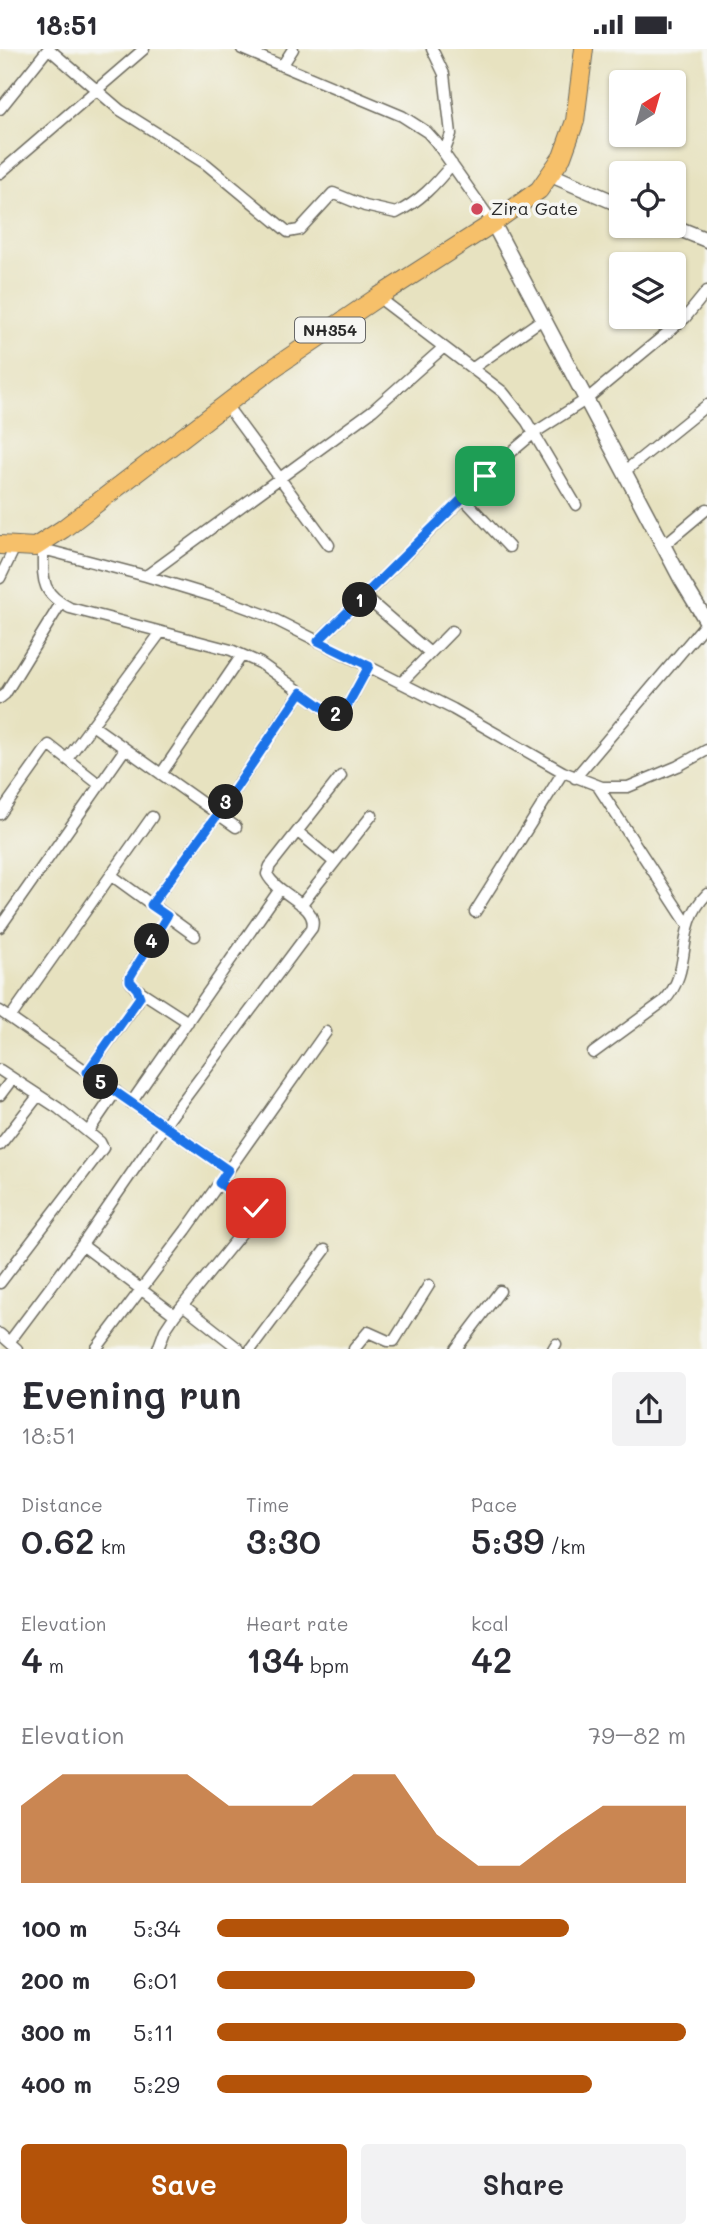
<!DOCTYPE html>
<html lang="en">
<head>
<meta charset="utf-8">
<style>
  body { margin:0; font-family:Mali,sans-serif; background:#f2f2f3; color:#2b2b33; height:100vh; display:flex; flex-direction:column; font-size:26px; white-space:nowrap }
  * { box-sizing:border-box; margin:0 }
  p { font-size:23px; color:#7c7c81 }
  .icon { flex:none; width:38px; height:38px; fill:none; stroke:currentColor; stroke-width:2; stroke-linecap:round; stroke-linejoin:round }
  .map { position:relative; height:1300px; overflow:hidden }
  .side { display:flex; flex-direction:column; background:#fff; flex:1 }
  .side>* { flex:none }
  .needle { width:46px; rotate:37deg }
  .tools { position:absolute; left:609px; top:21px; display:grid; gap:14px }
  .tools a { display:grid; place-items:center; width:77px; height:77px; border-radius:7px; background:#fff; box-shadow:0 2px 5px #0004; font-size:35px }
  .pin { position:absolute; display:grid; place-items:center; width:60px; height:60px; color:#fff; margin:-30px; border-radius:14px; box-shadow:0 4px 10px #0006 }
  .km { position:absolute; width:35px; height:35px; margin:-18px; border-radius:50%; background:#222; color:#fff; font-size:19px; line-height:35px; text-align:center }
  .round { display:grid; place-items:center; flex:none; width:74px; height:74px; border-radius:7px; background:#f2f2f3 }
  .summary { display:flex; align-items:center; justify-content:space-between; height:119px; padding:0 21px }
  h1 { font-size:38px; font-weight:600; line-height:52px }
  .stats { display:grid; grid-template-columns:repeat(3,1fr); gap:10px; height:119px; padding:7px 21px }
  .stats div { display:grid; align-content:center }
  .stats b { font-size:35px; font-weight:600 }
  .stats small { font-size:19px; font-weight:400 }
  .stats p { font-size:19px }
  .chart { height:196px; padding:14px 21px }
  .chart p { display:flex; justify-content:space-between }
  .chart svg { width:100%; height:126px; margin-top:7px; fill:#b45309; opacity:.7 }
  .button { display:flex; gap:14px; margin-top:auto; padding:14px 21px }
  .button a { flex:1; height:80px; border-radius:7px; background:#b45309; color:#fff; font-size:28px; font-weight:600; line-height:80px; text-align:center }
  .button a+a { background:#f2f2f3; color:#2b2b33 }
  ul { padding:0 21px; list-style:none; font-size:23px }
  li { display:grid; grid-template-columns:112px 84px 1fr; align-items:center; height:52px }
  li i { height:18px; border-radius:9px; background:#b45309 }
  .status { display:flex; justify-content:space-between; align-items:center; height:49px; padding:0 35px; background:#fff; direction:ltr }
  .status svg { height:19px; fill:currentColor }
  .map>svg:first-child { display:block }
</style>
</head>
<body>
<div class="status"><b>18:51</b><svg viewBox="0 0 49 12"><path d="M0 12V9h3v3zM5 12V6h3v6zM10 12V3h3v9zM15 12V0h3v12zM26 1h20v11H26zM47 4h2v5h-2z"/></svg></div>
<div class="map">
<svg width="707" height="1300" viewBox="0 0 707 1300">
  <rect width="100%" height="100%" fill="#f6f6f2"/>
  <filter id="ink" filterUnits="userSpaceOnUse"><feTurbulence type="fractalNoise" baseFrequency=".0143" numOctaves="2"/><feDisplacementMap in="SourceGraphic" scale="14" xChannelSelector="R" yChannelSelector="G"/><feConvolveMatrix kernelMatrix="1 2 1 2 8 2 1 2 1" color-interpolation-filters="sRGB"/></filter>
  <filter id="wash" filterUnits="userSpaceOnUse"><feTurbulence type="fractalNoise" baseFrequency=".00686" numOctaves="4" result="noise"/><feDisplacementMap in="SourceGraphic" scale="28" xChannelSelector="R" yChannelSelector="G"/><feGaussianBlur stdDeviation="1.57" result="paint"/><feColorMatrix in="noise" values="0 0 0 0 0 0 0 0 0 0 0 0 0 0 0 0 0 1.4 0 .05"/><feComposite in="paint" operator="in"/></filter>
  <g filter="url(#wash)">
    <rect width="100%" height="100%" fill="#e7e2c0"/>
  </g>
  <g filter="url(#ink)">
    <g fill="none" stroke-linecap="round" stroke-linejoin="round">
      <defs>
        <path id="minor" d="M49 0 120 61 206 115 288 183 299 181 333 144 365 157 396 164C420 152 435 136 452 115
          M242 0 402 67 427 83 436 93 493 174
          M432 0 444 25 451 85 444 104
          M282 17 293 0
          M0 60 48 0
          M0 124 144 0
          M378 248 503 343 527 373 576 456
          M473 319 544 269
          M226 356 329 496
          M625 422 707 356
          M463 449 509 498
          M664 496 707 460
          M35 498 146 527 225 551 266 566 453 660 563 723 602 738H628L678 717 707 701
          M43 500C43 530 40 544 70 559L231 601 260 614 329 663 340 665 346 659 369 617
          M146 527 373 361 444 298
          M0 529 15 498
          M364 547 430 604
          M318 592 502 411 534 384 587 350 685 269 707 242
          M401 634 452 582
          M0 649 5 645 61 554
          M92 676 236 778
          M67 710 161 583
          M161 725 242 606
          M575 729 707 573
          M597 736 688 876
          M0 765 49 696 100 736
          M298 783 334 813
          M111 826 195 887
          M151 856 218 765 301 643
          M301 856 372 766
          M475 863 563 723
          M0 878 125 700
          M137 940 188 973
          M0 962 228 1121
          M10 969 152 768
          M593 1004 664 952C695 919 673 879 707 845
          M0 1021 58 1059 100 1093 103 1099 0 1234
          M87 1023 138 952 139 944 130 932V928L167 867
          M0 1046 12 1030
          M131 1054 280 840
          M88 1083 116 1042
          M0 1096 38 1047
          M82 1196 175 1266
          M183 1256 239 1300
          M0 1285 17 1300
          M10 1292 82 1196 164 1077 312 879C319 856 277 846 267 825L270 817 341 727
          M96 1300 186 1181 326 983
          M158 1300 165 1281 175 1266 257 1165 253 1156 219 1134
          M251 1300 325 1201
          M354 1300 368 1283 388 1292H394L429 1236
          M456 1300 500 1242
          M553 1300 556 1295"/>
        <path id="tertiary" d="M551 126 621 156
          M493 174 681 530 707 573
          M672 177 707 191"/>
        <path id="trunk" d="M0 496 35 498 63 480 272 320 378 248 493 174 539 141 562 108 575 72 584 0"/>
      </defs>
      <use href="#minor" stroke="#6d6b5f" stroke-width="13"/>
      <use href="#tertiary" stroke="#6d6b5f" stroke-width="17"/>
      <use href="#trunk" stroke="#6d6b5f" stroke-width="20"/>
      <use href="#minor" stroke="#fff" stroke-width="10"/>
      <use href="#tertiary" stroke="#fff" stroke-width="14"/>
      <use href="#trunk" stroke="#f6c06b" stroke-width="18"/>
    </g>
  </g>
  <g fill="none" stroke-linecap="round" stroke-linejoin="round" filter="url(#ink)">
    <defs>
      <path id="route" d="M256 1159 219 1134 228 1121 87 1023 140 948 137 940 130 932V928L167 867 151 856 218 765 301 643 329 663 340 665 346 659 369 617 318 592 485 427"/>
    </defs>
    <use href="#route" stroke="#fff" stroke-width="14"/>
    <use href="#route" stroke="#1a73e8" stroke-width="9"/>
  </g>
  <circle fill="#d1495b" stroke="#f6f6f2" stroke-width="2.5" cx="477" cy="160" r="7"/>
  <g text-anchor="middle" stroke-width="7" stroke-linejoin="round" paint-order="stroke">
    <rect fill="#f6f6f2" stroke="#686867" stroke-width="2" x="295" y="268.5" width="70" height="25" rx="5"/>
    <g font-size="16" font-weight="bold" fill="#2b2b2b">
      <text x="330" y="287">NH354</text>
    </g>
    <g font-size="18" fill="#2b2b2b" stroke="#f6f6f2" text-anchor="start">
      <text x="491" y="166">Zira Gate</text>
    </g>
  </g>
</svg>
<div class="tools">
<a><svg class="needle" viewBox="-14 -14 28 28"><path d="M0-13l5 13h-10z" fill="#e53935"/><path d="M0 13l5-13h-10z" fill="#7c7c81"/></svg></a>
<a><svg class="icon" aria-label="locate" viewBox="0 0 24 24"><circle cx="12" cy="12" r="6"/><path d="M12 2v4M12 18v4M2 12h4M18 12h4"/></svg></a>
<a><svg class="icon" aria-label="layers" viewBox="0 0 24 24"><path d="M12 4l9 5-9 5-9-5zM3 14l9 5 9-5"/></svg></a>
</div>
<div class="pin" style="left:485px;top:427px;background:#1e9e55"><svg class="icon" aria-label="arrive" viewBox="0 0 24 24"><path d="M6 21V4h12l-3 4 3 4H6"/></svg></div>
<div class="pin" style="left:256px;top:1159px;background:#d93025"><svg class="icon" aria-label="check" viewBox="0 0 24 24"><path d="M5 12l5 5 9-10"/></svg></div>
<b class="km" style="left:360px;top:551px">1</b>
<b class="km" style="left:336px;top:665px">2</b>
<b class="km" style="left:226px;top:753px">3</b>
<b class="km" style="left:152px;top:892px">4</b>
<b class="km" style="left:101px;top:1033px">5</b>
</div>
<section class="side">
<div class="summary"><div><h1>Evening run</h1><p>18:51</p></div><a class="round"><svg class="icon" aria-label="share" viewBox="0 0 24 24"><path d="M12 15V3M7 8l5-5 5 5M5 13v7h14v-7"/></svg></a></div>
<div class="stats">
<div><p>Distance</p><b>0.62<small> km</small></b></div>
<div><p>Time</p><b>3:30</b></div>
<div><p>Pace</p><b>5:39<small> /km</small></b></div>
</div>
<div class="stats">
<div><p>Elevation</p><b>4<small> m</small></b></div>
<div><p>Heart rate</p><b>134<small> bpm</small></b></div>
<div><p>kcal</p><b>42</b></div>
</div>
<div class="chart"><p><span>Elevation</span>79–82 m</p>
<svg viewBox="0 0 160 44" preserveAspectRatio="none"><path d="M0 44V17L10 6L20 6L30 6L40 6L50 17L60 17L70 17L80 6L90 6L100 27L110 38L120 38L130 27L140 17L150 17L160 17V44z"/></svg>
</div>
<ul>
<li><b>100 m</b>5:34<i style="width:75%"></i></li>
<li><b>200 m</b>6:01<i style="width:55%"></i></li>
<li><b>300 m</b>5:11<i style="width:100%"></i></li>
<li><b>400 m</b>5:29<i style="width:80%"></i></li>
</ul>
<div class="button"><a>Save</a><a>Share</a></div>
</section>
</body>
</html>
